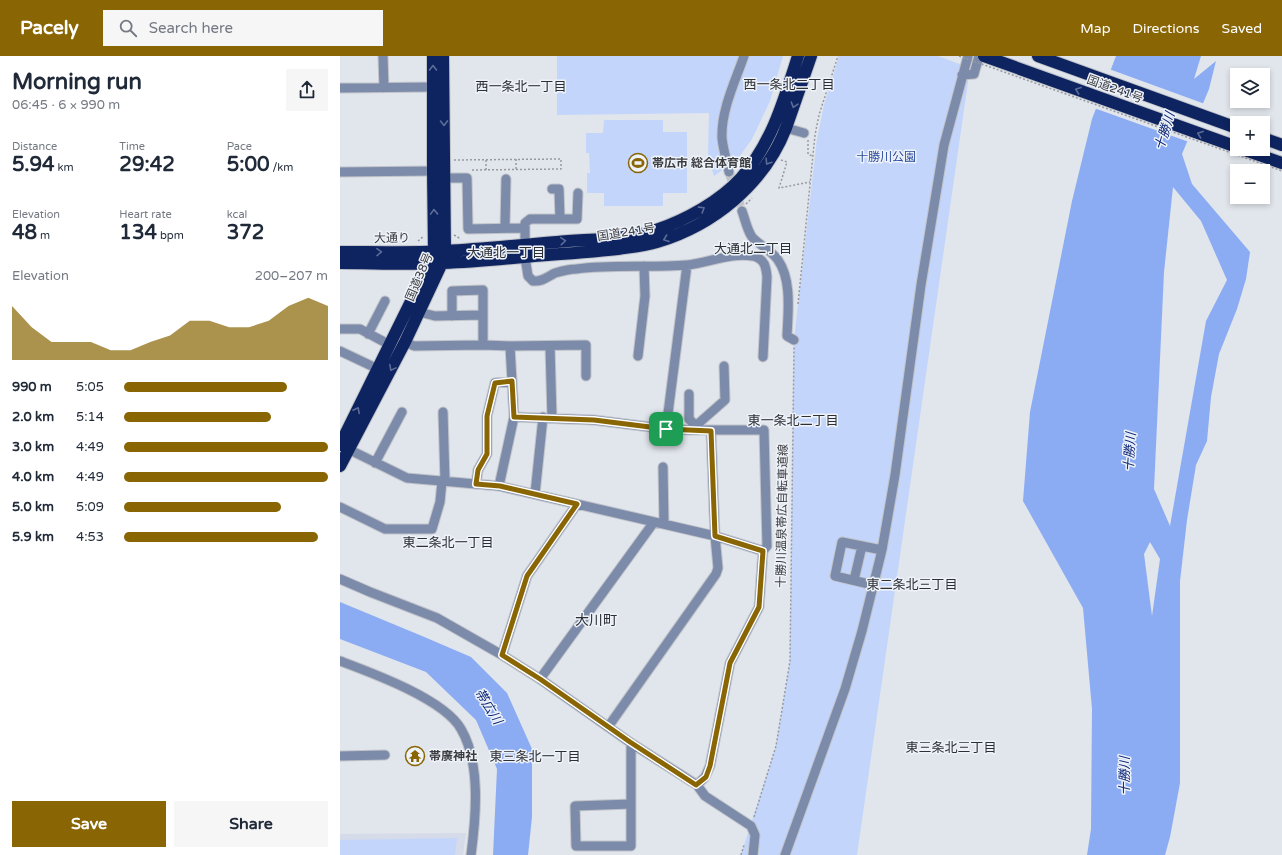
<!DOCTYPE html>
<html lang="en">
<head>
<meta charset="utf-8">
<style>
  body { margin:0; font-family:"Varela Round","Noto Sans JP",sans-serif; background:#f6f6f7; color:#1f2937; height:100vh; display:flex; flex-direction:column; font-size:15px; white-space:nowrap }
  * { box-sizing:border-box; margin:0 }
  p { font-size:13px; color:#747a83 }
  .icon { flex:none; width:22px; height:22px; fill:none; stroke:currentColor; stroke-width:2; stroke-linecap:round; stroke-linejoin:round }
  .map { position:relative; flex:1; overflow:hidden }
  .panel { display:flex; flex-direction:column; background:#fff; width:340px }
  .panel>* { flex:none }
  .fabs { position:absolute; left:890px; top:12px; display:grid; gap:8px }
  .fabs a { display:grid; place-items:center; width:40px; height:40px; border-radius:0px; background:#fff; box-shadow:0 2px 6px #0003; font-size:20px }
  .pin { position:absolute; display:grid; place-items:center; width:34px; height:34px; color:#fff; margin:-17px; border-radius:8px; box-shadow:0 2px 6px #0006 }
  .round { display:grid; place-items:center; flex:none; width:42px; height:42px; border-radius:0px; background:#f6f6f7 }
  .headline { display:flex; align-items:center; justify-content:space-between; height:68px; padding:0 12px }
  h1 { font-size:22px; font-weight:700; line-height:30px }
  .figures { display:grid; grid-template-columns:repeat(3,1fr); gap:6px; height:68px; padding:4px 12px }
  .figures div { display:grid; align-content:center }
  .figures b { font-size:20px; font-weight:700 }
  .figures small { font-size:11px; font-weight:400 }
  .figures p { font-size:11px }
  .chart { height:112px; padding:8px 12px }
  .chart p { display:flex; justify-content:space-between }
  .chart svg { width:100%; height:72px; margin-top:4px; fill:#896603; opacity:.7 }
  .cta { display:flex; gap:8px; margin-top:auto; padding:8px 12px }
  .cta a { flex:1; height:46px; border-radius:0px; background:#896603; color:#fff; font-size:16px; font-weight:700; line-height:46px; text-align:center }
  .cta a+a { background:#f6f6f7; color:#1f2937 }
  ul { padding:0 12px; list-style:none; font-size:13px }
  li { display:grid; grid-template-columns:64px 48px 1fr; align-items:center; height:30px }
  li i { height:10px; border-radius:5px; background:#896603 }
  header { display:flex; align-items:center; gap:24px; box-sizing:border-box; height:56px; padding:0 20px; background:#896603; color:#fff }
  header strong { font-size:19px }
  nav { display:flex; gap:22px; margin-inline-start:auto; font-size:14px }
  .search { width:280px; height:36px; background:#f6f6f7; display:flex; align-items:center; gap:10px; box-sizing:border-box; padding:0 14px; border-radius:0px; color:#747a83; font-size:15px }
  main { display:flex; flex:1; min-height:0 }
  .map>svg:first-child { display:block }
</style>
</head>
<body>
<header>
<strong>Pacely</strong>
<div class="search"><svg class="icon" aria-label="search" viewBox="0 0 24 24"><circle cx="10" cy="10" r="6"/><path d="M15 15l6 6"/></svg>Search here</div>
<nav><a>Map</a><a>Directions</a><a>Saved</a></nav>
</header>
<main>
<section class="panel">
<div class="headline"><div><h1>Morning run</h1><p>06:45 · 6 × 990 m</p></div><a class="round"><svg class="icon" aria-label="share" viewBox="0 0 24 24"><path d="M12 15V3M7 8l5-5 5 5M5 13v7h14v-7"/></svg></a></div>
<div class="figures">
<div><p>Distance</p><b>5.94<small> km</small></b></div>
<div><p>Time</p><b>29:42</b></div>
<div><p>Pace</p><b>5:00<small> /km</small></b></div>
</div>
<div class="figures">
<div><p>Elevation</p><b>48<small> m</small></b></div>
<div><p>Heart rate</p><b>134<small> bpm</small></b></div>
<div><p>kcal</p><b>372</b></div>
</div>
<div class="chart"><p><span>Elevation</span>200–207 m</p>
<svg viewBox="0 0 160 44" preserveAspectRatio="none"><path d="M0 44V11L10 24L20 33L30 33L40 33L50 38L60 38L70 33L80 29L90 20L100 20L110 24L120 24L130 20L140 11L150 6L160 11V44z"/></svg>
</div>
<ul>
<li><b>990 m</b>5:05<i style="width:80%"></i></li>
<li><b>2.0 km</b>5:14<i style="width:72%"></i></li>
<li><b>3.0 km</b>4:49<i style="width:100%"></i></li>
<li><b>4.0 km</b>4:49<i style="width:100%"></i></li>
<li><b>5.0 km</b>5:09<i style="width:77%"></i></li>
<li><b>5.9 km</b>4:53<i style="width:95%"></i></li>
</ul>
<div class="cta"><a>Save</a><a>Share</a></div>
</section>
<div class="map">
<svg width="942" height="799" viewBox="0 0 942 799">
  <rect width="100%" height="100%" fill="#e1e5ec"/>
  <path fill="#d5dbe9" d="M126 777 123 799H0V778Z"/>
  <path fill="#c3d5fb" d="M217 0H443L430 45 412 83 397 104 374 120 368 101 369 57 217 59Z
    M499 0H598L630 12 517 799H401L436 690 450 605 454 284 477 83 484 49Z
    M264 64H323V76H347V137H323V150H264V137H247V117H250L249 97H246V77H263Z
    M117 782 115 799H0V784Z"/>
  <path fill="#8bacf3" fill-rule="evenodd" d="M776 0H861L854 23 876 5 869 33 842 98 852 128 910 196 906 223 897 253 879 298 871 341 867 385 856 409 847 464 840 525V727L830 781 825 799H747L751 773 752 653 743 552 683 445 690 356 732 145 752 63ZM833 131 861 165 887 224 866 265 830 470 814 433 824 216ZM810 486 820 503 812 560 804 498Z
    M0 546 82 580 131 601 167 637 192 693V761L188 799H153L157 713 136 664 86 616 0 583Z"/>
  <path fill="#e1e5ec" d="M769 13 865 48 849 86 754 52Z"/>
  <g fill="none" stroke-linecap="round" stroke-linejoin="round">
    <path stroke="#c0c3c9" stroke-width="9" stroke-dasharray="9 4.5" stroke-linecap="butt" d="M389 116 402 155"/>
    <defs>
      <path id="minor" d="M43 0 44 32
        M622 19 634 18 639 0
        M0 32 93 31
        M441 69 446 72 464 77
        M0 116 93 115
        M389 116C387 105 383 93 382 82 381 54 395 26 404 0
        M104 122H127L128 173 185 172
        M212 133H219L220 163
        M238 137 237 163H190L185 167V201L188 220 193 225C202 226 207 221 215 217 222 215 229 213 236 213 273 208 310 212 347 209 368 207 391 196 413 200 425 203 426 211 427 221L423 301
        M402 155C405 163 407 174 412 181 419 189 431 194 438 204 452 224 448 256 447 280L454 284
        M165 172 166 123
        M79 256 95 260 143 259V289
        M112 260V235L143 234V259
        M0 273H20L50 289
        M28 278 45 245
        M65 286 74 290 143 289 170 290 174 361 159 430
        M170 290 246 289V320
        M210 290 212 362
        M0 295 38 313
        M298 300 305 240 304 210
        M349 338V363L356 370
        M103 356 105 425
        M174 361 254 364 326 373 351 374H424L427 490 423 495 419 551 390 607 370 710 365 721 357 729
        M326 373 347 209
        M351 374 385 344 384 310
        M8 393 67 422 159 430 375 480 423 495
        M35 407 62 356
        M323 411 324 468
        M136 428 138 414 147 398V360L155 327 172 325
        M195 438 203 361
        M0 451 45 473H92L100 446 102 425
        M0 523 30 536 97 562 162 599 200 623 291 687 357 729 365 740 411 770 415 779 413 799
        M514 524 522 490
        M533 529 495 520 502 486 542 494
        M162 599 187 520 237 448
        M0 605C32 617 104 643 121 673 141 707 136 761 131 799
        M200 623 314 466
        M268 671 376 518 378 512 375 480 371 375
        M291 687V790H236L235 750 291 748
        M0 700 45 699
        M445 799 505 633 522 575 542 494 555 419 581 229 604 89 628 0"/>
      <path id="highway" d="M644 0 897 91
        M698 0 897 72
        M923 82 942 89
        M902 93 942 107
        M0 196C35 196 71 197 106 195 143 193 180 189 217 186 248 183 287 184 316 174 346 164 380 145 401 122 432 87 444 44 458 0
        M0 207C34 207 69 209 103 207 133 206 163 203 194 200 222 198 250 196 278 193 291 191 304 190 317 186 374 169 424 128 446 72L471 0
        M0 389 90 207 94 195 93 115V0
        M0 410 65 286 102 207 105 195 103 0"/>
    </defs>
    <use href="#minor" stroke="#c0c3c9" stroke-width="11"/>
    <use href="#highway" stroke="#c0c3c9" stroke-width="14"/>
    <path stroke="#979a9f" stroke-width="1.5" stroke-dasharray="2 2" stroke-linecap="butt" d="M468 84V98L472 100
      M176 103V113
      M114 104 221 103V113L130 114
      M441 104 447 106 439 132 470 126
      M146 114V104
      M406 148 412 142
      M114 179 121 183
      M78 185 84 180
      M458 248 475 79 479 59 498 0
      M414 761 436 690 450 605 454 291
      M401 799 404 789"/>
    <use href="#minor" stroke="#7c8ba9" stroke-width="9"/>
    <use href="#highway" stroke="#0e2460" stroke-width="12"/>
    <path stroke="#979a9f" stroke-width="1.5" stroke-dasharray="2 2" stroke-linecap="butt" d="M619 0 942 115"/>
  </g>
  <defs><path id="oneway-chevron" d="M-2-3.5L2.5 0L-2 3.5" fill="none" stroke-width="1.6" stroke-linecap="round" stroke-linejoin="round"/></defs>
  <g stroke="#5c6c96">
    <use href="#oneway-chevron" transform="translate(93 12) rotate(-90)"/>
    <use href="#oneway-chevron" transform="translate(738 34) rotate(-160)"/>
    <use href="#oneway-chevron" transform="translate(454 49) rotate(108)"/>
    <use href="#oneway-chevron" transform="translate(104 67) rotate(89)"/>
    <use href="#oneway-chevron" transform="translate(860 78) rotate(-160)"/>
    <use href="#oneway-chevron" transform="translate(428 106) rotate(123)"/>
    <use href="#oneway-chevron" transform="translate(362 153) rotate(-32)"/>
    <use href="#oneway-chevron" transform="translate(94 156) rotate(-92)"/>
    <use href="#oneway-chevron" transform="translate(326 183) rotate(160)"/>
    <use href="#oneway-chevron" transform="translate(223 185) rotate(-5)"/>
    <use href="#oneway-chevron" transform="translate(39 196) rotate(-1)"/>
    <use href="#oneway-chevron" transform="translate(52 312) rotate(118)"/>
    <use href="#oneway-chevron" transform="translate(17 354) rotate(-63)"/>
  </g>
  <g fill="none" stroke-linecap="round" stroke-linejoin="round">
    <defs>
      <path id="route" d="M172 325 174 361 254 364 326 373 371 375 375 480 423 495 419 551 390 607 370 710 366 721 356 729 290 686 200 623 162 599 187 520 237 448 160 430 136 428 138 414 147 398V360L155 327Z"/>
    </defs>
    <use href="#route" stroke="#fff" stroke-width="8"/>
    <use href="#route" stroke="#896603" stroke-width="5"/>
  </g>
  <defs>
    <symbol id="stadium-ring" viewBox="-11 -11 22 22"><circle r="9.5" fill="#eef2f9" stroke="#896603" stroke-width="1.5"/><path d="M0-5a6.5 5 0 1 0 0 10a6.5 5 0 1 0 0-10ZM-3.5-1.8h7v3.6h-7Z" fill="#896603"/></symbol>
    <symbol id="temple-ring" viewBox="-11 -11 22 22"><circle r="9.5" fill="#eef2f9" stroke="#896603" stroke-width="1.5"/><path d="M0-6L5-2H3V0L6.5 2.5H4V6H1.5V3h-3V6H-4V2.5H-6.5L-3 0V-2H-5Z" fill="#896603"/></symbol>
  </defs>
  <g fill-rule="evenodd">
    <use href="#stadium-ring" x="287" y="96" width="22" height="22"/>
    <use href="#temple-ring" x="64" y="689" width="22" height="22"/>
  </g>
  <g text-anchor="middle" stroke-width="3" stroke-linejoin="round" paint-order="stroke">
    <g font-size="12" fill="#3b3c3f" stroke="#eef2f9">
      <text transform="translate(775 33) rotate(20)" y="4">国道241号</text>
      <text transform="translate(286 176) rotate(-9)" y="4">国道241号</text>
      <text transform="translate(52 182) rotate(-1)" y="4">大通り</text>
      <text transform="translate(79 221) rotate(-67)" y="4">国道38号</text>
      <text transform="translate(442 460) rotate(-89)" y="4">十勝川温泉帯広自転車道線</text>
    </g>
    <g font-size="12" fill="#2a4b9e" stroke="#eef2f9">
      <text x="546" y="105">十勝川公園</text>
    </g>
    <g font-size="12" font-weight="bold" fill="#3b3c3f" stroke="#eef2f9" text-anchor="start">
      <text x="312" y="111">帯広市 総合体育館</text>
      <text x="89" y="704">帯廣神社</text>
    </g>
    <g font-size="13" fill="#2c2f34" stroke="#eef2f9">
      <text x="449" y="33">西一条北二丁目</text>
      <text x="181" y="35">西一条北一丁目</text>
      <text x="413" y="197">大通北二丁目</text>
      <text x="166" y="201">大通北一丁目</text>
      <text x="453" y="369">東一条北二丁目</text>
      <text x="108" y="491">東二条北一丁目</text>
      <text x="572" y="533">東二条北三丁目</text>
      <text x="611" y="696">東三条北三丁目</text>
      <text x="195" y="705">東三条北一丁目</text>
    </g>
    <g font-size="13" font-style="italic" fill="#0c2676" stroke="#eef2f9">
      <text transform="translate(824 75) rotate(-73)" y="5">十勝川</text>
      <text transform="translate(789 396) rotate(-86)" y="5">十勝川</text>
      <text transform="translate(149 650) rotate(58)" y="5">帯広川</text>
      <text transform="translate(784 720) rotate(-90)" y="5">十勝川</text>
    </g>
    <g font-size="14" fill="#2c2f34" stroke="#eef2f9">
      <text x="256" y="569">大川町</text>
    </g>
  </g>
</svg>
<div class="fabs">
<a><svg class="icon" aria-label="layers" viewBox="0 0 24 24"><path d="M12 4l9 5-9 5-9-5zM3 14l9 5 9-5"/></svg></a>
<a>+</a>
<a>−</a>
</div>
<div class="pin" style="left:326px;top:373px;background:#1e9e55"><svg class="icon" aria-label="arrive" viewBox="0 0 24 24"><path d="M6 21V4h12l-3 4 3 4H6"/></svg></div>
</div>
</main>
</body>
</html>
